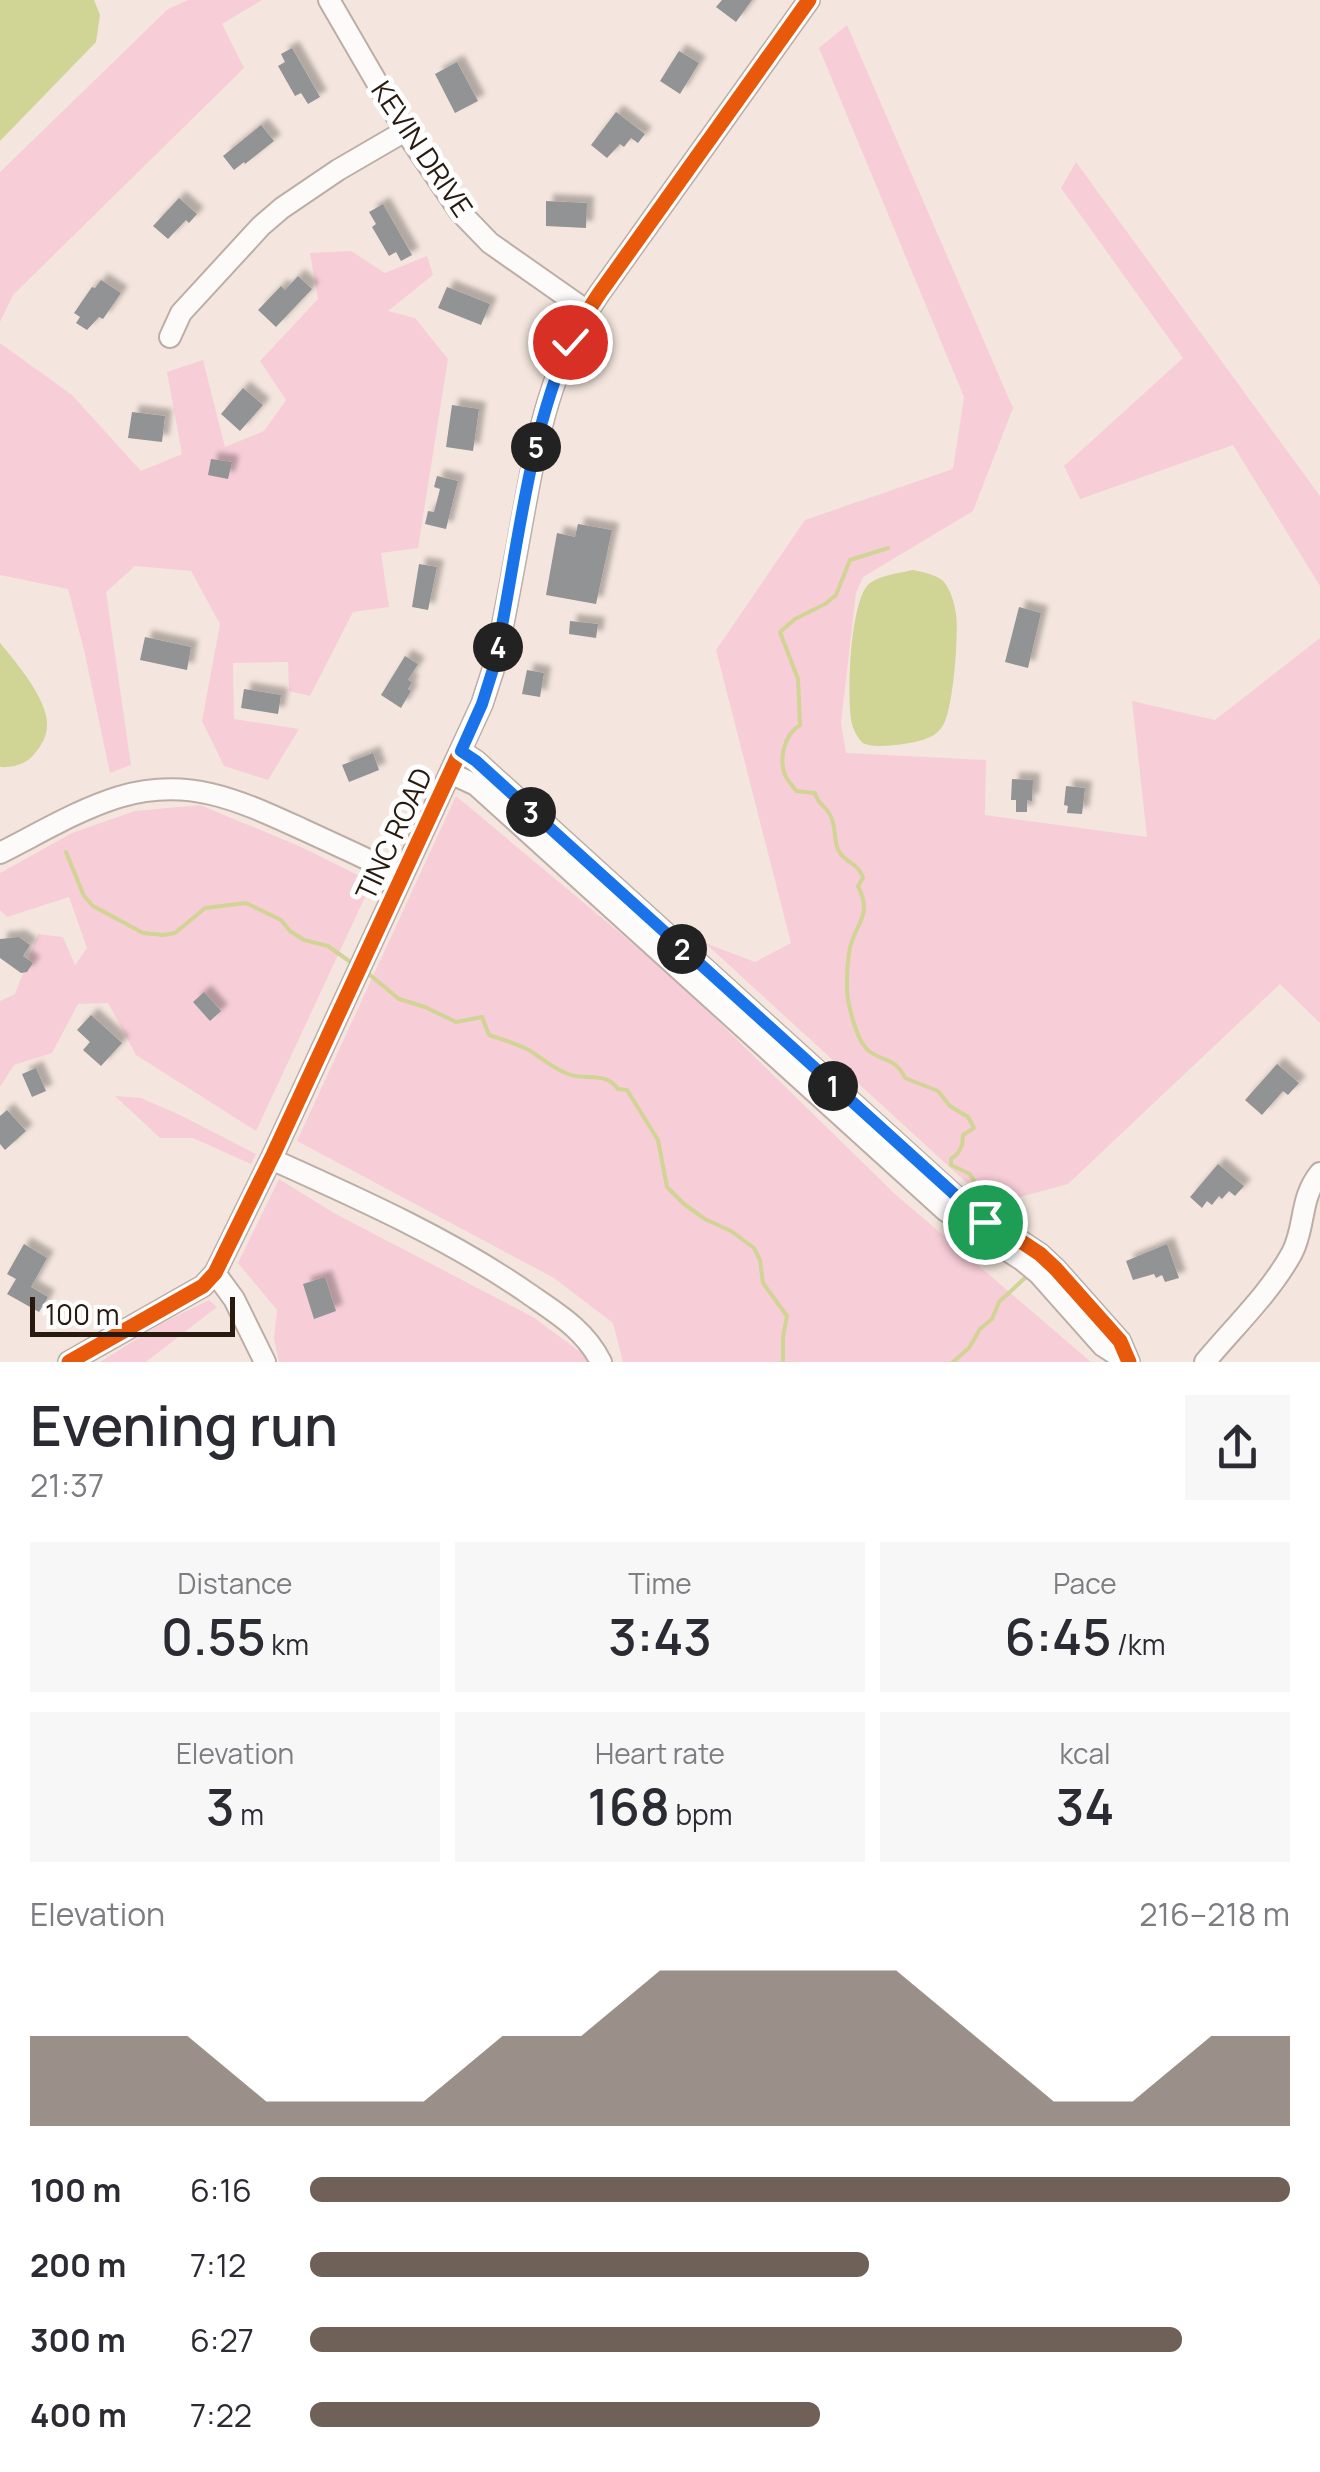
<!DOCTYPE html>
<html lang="en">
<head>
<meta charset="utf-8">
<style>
  body { margin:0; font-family:Manrope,sans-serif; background:#f7f7f7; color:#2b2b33; height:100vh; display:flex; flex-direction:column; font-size:38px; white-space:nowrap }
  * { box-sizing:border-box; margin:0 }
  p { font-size:32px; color:#7c7c81 }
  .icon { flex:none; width:55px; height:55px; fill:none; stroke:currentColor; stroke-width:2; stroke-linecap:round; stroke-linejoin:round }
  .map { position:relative; height:1362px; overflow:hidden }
  .panel { display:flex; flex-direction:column; background:#fff; flex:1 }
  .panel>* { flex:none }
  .scale { position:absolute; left:30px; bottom:25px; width:205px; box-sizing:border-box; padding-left:10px; border:5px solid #291a10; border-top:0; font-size:28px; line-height:35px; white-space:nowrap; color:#291a10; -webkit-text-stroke:8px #fff; paint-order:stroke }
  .pin { position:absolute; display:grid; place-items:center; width:85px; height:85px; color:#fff; margin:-42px; border:5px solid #fff; border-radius:50%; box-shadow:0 2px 10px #0007 }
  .km { position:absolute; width:50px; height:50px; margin:-25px; border-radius:50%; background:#222; color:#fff; font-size:28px; line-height:50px; text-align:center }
  .round { display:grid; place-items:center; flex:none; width:105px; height:105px; border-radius:0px; background:#f7f7f7 }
  .overview { display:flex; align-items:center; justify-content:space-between; height:170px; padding:0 30px }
  h1 { font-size:55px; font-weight:600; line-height:75px }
  .figures { display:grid; grid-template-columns:repeat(3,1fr); gap:15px; height:170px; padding:10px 30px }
  .figures div { display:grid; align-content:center; border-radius:0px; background:#f7f7f7; text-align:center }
  .figures b { font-size:50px; font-weight:600 }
  .figures small { font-size:28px; font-weight:400 }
  .figures p { font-size:28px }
  .chart { height:280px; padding:20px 30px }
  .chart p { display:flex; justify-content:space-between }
  .chart svg { width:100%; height:180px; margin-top:10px; fill:#706158; opacity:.7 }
  ul { padding:0 30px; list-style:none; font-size:32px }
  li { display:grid; grid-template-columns:160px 120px 1fr; align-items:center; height:75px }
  li i { height:25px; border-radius:12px; background:#706158 }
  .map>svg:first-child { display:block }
</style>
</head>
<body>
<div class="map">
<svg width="1320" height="1362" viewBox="0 0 1320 1362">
  <defs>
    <filter id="shadow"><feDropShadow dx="7" dy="-7" stdDeviation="2.5" flood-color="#0004"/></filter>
  </defs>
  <rect width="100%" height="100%" fill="#f4e6de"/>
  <path fill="#f7ced7" d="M188 0H262L222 24 244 68 13 295 0 322V172L168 9Z
    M847 25 1013 408 973 511 863 577 856 593 841 723 846 753 986 760 985 815 1147 837 1132 701 1215 720 1320 638V1023L1280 984 1068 1184 991 1205 705 943 755 962 791 943 716 650 805 520 953 469 964 397 819 48Z
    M1076 162 1320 496V586L1233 445 1080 499 1064 466 1183 358 1061 188Z
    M351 251 385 273 427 256 433 275 388 311 415 318 448 359 418 548 381 553 389 607 353 612 310 696 289 691 288 662 233 663 234 719 299 729 268 780 224 766 202 721 220 624 191 571 135 566 106 592 131 765 110 773 84 650 68 589 0 575V343L72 395 141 471 182 454 167 372 203 360 225 447 264 431 286 400 260 361 318 299 310 253Z
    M456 796 674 978 895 1194 1091 1362H623L613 1323 554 1278 297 1141Z
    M200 805 299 846 372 882 256 1131 136 1055 108 1003 78 1004 52 1053 14 1065 0 1087V1001L15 994 38 934 63 937 75 965 87 948 69 897 7 917 0 910V873L72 833 135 811Z
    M115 1096 141 1098 180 1115 256 1154 251 1164 193 1138H160Z
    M279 1179 334 1213 533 1317 586 1356 587 1362H279L274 1339 277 1310 238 1263Z
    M209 1300 217 1307 146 1362H100L164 1322Z"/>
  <path fill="#d0d494" d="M0 0H94L100 15 96 42 0 141Z
    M913 570C922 572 934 574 942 580 950 587 955 604 956 615 959 633 953 714 942 727 939 731 935 735 930 737 920 743 873 750 863 743 858 739 853 729 852 724 846 699 850 597 870 583 881 575 900 573 913 570Z
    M0 643C16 662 48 700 47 725 47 736 42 745 35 753 28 764 12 768 0 767Z"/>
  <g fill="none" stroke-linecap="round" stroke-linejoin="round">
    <path stroke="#d0d494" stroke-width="4" d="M888 548 850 560 836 595 825 604 795 619 780 632 798 679 800 725C784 734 778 761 786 777 789 782 793 786 796 791L815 793C818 804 823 804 829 813 838 826 832 842 840 853 848 864 859 864 863 878L858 886C874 918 853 924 849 953 847 966 846 987 848 1000 851 1014 857 1042 869 1051 885 1063 895 1057 905 1078L938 1091 950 1106 968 1117 974 1128 963 1135C963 1146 960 1153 951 1159V1165L970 1174 988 1205
      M66 852 84 896 93 906 143 933 163 935 175 933 205 908 246 903 281 920 290 931 304 940 328 946 349 961
      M370 975 399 999 425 1007 456 1022 482 1017 489 1035C501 1039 515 1043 527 1049 541 1057 552 1068 568 1074 587 1081 605 1071 618 1089L627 1090 658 1140 667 1187 684 1204 705 1219 731 1231 754 1248 760 1260 763 1283 787 1316 783 1337V1362
      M953 1362 969 1348 980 1329 992 1319 999 1302 1026 1277"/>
  </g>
  <path fill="#929394" filter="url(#shadow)" d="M722 0H752L736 22 716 7Z
    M292 48 320 97 308 104 301 93 295 96 278 66 285 62 281 54Z
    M679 51 699 63 680 94 660 81Z
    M457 62 478 101 455 113 435 74Z
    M616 112 645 134 638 143 631 138 624 147 620 144 607 158 591 145Z
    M261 125 274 141 245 164 244 162 234 170 223 156Z
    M179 198 197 214 189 223 186 220 168 239 153 226Z
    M546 201 587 203 586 228 546 226Z
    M383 204 412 255 401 261 396 252 389 256 372 227 376 224 369 212Z
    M298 276 312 289 276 327 258 310 281 286 285 290Z
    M101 280 121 293 103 319 99 317 87 330 76 323 80 317 74 313 92 287 95 288Z
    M447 287 490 304 481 325 438 308Z
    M243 388 263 405 240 431 221 414Z
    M452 405 479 409 473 451 446 447Z
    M132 412 165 416 162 442 128 438Z
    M211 459 232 462 228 479 208 475Z
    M437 476 458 481 446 529 425 524 428 511 434 512 440 489 434 487Z
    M578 524 612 530 596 604 546 595 557 533 575 537Z
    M419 564 437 567 428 610 412 607Z
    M1019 607 1041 613 1028 668 1005 662Z
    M570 621 598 624 596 638 569 634Z
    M145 637 191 647 187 670 140 660Z
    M405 656 418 664 408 680 412 682 408 689 411 691 401 708 381 695Z
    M527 670 544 673 540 697 522 694Z
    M244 689 281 695 278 714 241 708Z
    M373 753 379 770 349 782 342 765Z
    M1012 779 1033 780 1032 801 1027 800V812H1016V800H1011Z
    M1066 786 1085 788 1082 814 1067 813 1068 806 1064 805Z
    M19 937 30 945 23 956 33 963 27 972 21 973 0 958V939Z
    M204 992 221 1011 210 1021 193 1002Z
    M91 1015 122 1043 101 1066 83 1050 90 1042 77 1030Z
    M1277 1064 1299 1083 1288 1095 1283 1091 1262 1115 1245 1100Z
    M36 1068 46 1091 32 1097 22 1074Z
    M7 1110 26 1131 5 1150 0 1144V1116Z
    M1218 1164 1244 1186 1235 1196 1229 1191 1222 1199 1219 1196 1212 1205 1207 1201 1202 1208 1190 1197Z
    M24 1244 47 1258 31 1287 48 1297 39 1312 7 1294 16 1279 7 1274Z
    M1167 1244 1179 1278 1165 1282 1162 1275 1156 1278 1154 1274 1133 1280 1126 1261Z
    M325 1277 336 1311 314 1319 303 1284Z"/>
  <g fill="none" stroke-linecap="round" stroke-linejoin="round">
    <defs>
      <path id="minor" d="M329 0 405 131 460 212 490 243 587 311
        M170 337 181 313 261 226 282 208 338 170 405 131
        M461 751 476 761 954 1195 985 1222 1013 1236 1040 1254 1056 1269 1120 1341 1129 1362
        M450 773 476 785 946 1211 1022 1260 1039 1274 1103 1346 1128 1362
        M0 853C38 834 77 810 119 797 190 776 240 801 304 830 337 845 369 860 402 876
        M271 1159C360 1199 450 1239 529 1294 558 1314 585 1330 601 1362
        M215 1273 234 1299 265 1362
        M69 1362 203 1286 215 1273 273 1155 482 704 494 667C505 617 514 566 523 516 538 434 551 364 599 294L809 0
        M1205 1362C1234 1327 1270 1293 1292 1253 1306 1226 1299 1199 1320 1173"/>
    </defs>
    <use href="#minor" stroke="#bcaea6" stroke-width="24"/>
    <use href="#minor" stroke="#fdfbfa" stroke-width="20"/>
    <defs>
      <path id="cycleway" d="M461 751 476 761 954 1195 985 1222 1013 1236 1040 1254 1056 1269 1120 1341 1129 1362
        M69 1362 203 1286 215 1273 273 1155 482 704 494 667C505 617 514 566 523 516 538 434 551 364 599 294L809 0"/>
    </defs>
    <use href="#cycleway" stroke="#fff" stroke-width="21"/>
    <use href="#cycleway" stroke="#e8590c" stroke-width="15"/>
  </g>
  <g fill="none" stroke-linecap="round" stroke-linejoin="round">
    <defs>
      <path id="route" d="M570 342C526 440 517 560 494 666L482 704 461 751 476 761 985 1222"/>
    </defs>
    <use href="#route" stroke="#fff" stroke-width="20"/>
    <use href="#route" stroke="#1a73e8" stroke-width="12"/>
  </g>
  <g text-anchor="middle" stroke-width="10" stroke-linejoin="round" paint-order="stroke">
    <g font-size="28" fill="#291a10" stroke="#fff">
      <text transform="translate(422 149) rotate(56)" y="10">KEVIN DRIVE</text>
      <text transform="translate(394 834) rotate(-65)" y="10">TINC ROAD</text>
    </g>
  </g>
</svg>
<div class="scale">100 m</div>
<div class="pin" style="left:985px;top:1222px;background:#1e9e55"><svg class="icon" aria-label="arrive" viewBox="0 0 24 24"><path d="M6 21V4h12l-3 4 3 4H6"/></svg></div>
<div class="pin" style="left:570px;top:342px;background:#d93025"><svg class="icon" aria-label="check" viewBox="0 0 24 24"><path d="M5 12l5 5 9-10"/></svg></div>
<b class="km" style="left:833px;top:1086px">1</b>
<b class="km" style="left:682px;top:949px">2</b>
<b class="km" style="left:531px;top:812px">3</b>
<b class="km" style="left:498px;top:647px">4</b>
<b class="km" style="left:536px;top:447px">5</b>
</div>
<section class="panel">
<div class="overview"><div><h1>Evening run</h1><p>21:37</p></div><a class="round"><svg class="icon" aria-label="share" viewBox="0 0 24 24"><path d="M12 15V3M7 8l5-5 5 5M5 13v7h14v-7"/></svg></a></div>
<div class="figures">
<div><p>Distance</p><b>0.55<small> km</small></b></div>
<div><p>Time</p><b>3:43</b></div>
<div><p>Pace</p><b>6:45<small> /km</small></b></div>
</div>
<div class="figures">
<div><p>Elevation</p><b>3<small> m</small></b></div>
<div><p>Heart rate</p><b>168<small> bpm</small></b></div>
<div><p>kcal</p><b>34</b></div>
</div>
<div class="chart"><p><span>Elevation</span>216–218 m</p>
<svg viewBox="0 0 160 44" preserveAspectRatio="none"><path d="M0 44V22L10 22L20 22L30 38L40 38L50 38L60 22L70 22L80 6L90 6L100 6L110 6L120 22L130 38L140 38L150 22L160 22V44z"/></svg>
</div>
<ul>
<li><b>100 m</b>6:16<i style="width:100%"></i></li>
<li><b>200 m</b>7:12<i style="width:57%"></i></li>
<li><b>300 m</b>6:27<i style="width:89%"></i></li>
<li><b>400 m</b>7:22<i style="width:52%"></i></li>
</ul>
</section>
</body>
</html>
